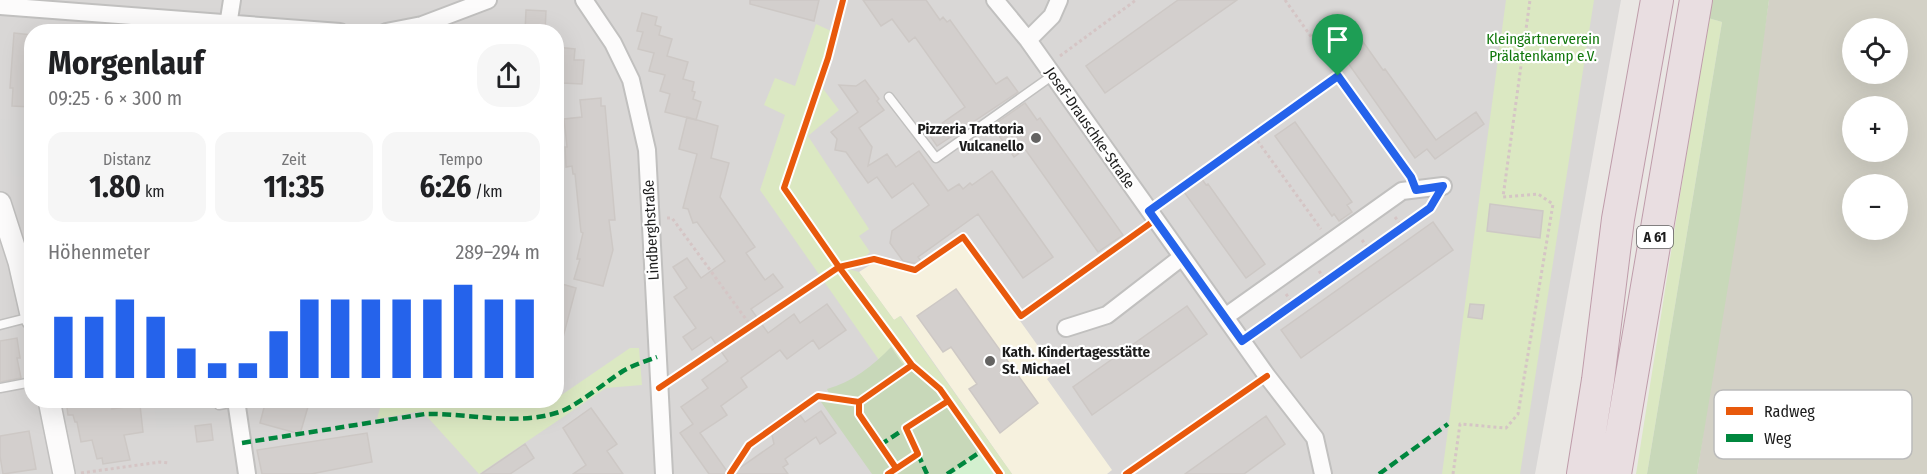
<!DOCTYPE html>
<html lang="de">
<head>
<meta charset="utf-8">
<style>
  body { margin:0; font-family:"Fira Sans Condensed",sans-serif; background:#f6f6f6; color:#202124; height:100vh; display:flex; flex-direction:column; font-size:22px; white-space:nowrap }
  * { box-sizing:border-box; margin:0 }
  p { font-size:20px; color:#757577 }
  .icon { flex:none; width:33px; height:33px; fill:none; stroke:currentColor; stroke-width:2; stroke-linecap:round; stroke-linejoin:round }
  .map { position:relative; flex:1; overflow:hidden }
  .details { position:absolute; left:24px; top:24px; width:540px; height:384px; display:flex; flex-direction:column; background:#fff; border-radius:24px; box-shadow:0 6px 24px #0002 }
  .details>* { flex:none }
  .fabs { position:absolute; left:1842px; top:18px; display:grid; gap:12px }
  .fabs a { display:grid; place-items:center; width:66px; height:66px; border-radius:50%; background:#fff; box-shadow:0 6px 24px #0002; font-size:30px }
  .pin { position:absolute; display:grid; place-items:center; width:51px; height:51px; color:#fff; margin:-62px -26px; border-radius:50% 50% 50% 0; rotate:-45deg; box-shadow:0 0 6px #0007 }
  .pin .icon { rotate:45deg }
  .round { display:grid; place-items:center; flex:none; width:63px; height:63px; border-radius:24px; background:#f6f6f6 }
  .headline { display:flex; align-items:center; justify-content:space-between; height:102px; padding:0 24px }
  h1 { font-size:33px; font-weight:700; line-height:45px }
  .metrics { display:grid; grid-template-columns:repeat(3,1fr); gap:9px; height:102px; padding:6px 24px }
  .metrics div { display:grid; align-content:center; border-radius:15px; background:#f6f6f6; text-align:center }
  .metrics b { font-size:30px; font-weight:700 }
  .metrics small { font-size:16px; font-weight:400 }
  .metrics p { font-size:16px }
  .chart { height:168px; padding:12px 24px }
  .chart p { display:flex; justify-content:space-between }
  .chart svg { width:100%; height:108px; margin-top:6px; stroke:#2563eb; stroke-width:6 }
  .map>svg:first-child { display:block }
</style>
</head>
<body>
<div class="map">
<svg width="1927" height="474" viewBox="0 0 1927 474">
  <rect width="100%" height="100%" fill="#eae7e4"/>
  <path fill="#d9d7d6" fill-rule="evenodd" d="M0 0H1621L1535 474H0ZM32 32H556V400H32Z"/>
  <path fill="#f6f1de" d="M962 240 1056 371 1047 379 1112 470 1107 474H1012L901 316 894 320 859 272 873 263 915 272Z"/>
  <path fill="#d8d7d6" d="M0 119 31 121V177L13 176 0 140Z
    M170 400 218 401 221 420 157 429 154 403Z"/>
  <path fill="#d3d1c6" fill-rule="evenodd" d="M1769 0H1927V474H1697ZM1852 28H1898V74H1852ZM1852 106H1898V152H1852ZM1852 184H1898V230H1852Z"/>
  <path fill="#dbe8c2" d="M1506 0H1594L1520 474H1442Z
    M1708 18 1722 22 1647 474H1636Z
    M816 24 831 31 818 82 839 110 808 136 869 229 859 236 870 252 865 257 837 266 859 272 894 320 900 316 1012 474H995L936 392 902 363 891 347 879 360 760 190 785 115 764 105 775 78 795 86Z
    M630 348H639L642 385 606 388 479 474 422 411 377 419 382 401H488L493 406 529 401 556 400 557 396H560Z"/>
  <path fill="#c8d8b9" d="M1711 0H1769L1741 208 1697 474H1647L1722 22 1708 18Z
    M891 347 902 363 936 392 979 452 949 474H872L821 402 830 395 827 389C852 382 873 366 891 347Z"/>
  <path fill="#d3f0cf" d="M979 452 995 474H949Z"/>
  <path fill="#d3cfcd" stroke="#cdc8c5" stroke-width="1.5" d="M750 0H819L814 21 750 4Z
    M863 0H926L940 20 943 17 947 22 950 20 996 84 1007 77 1018 92 937 146 928 133 965 107 915 37 909 42 892 19 881 26Z
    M1178 0H1237L1105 93 1086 66Z
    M526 10 546 11 545 32H525Z
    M642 13 657 17 655 25 661 27 659 35 672 39 667 56 688 62 683 79 694 82 692 91 695 92 693 99 701 102 696 120 665 112 670 94 660 91 665 75 649 71 654 53 638 49 643 32 637 31Z
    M1356 32 1383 70 1385 69 1436 140 1476 112 1484 124 1435 159 1427 149 1415 158 1336 46Z
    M14 33 32 35V107L12 106 13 88H10Z
    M556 47 575 49 574 60H584L582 84 562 83 563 67 556 66Z
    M865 80 879 99 877 101 884 110 859 128 872 147 868 166 887 154 896 167 919 151 948 191 959 184 963 189 970 183 972 185 992 171 1053 257 1023 278 978 214 918 257 924 265 903 261 890 243 892 231 929 205 913 183 892 198 877 177 868 183 846 152 835 150 837 139 831 132 858 112 839 85 856 86Z
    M601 98V106H605L615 220H609L613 250 603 286 574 279 580 259H577L583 233 581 232 575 174H573L572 166 566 167 565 147H567L564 119 582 117 580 100Z
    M1025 103 1037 120 1040 118 1123 235 1098 252 1025 149 1014 157 992 126Z
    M687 117 718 126 711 158 729 163 720 197 755 247 746 253 765 280 773 274 783 287 751 309 768 333 794 314 800 323 827 304 846 330 819 349 813 340 787 359 780 350 741 378 747 387 721 406 727 415 700 433 729 474H709L680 433 693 424 681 407 708 388 702 380 728 361 711 337 692 350 683 337 696 328 674 297 687 288 673 267 687 258 701 278 725 261 697 222 693 223 688 209 683 208 697 154 679 149Z
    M1295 122 1352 202 1347 205 1352 212 1339 221 1334 214 1332 216 1275 136Z
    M1202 179 1206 185 1208 184 1265 264 1246 278 1184 192Z
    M1490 204 1543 211 1540 238 1487 231Z
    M1433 222 1453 250 1301 358 1281 330Z
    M562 284 576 288 561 345 556 344V305Z
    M956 289 1038 403 1000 433 969 389 977 384 951 347 943 352 917 316Z
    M1470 304 1484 305 1482 319 1468 317Z
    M1187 306 1207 334 1092 415 1073 387Z
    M17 338 20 358H17L21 378 0 382V341Z
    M66 400H112V409L140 405 143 432 124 435 130 460 103 464 102 458 97 459 92 440 81 442 77 422H75L73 415H68Z
    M266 400H310L300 434 260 423Z
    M591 408 617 444 607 451 623 474H573L586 465 563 428Z
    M821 411 836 433 820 444 816 437 785 459 788 464 783 467 788 474H731L774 444 772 435 800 415 805 422Z
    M1266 416 1285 444 1244 474H1185Z
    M211 424 213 440 197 442 195 426Z
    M29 431 36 469 3 474 0 456V436Z
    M367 433 372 462 311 474H262L257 450Z
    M525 444 534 458 510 474H481Z"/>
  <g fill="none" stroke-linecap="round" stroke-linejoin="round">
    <defs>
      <path id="service" d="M889 97 936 158 1053 75
        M0 325 31 317
        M0 388 32 382
        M219 405 236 402"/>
      <path id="minor" d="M584 0 613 43 631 80 647 150 664 474
        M995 0 1028 40 1267 376 1315 438 1323 474
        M0 6 340 32
        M227 32 232 0
        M386 32 422 25 488 0
        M1028 40 1052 16 1059 0
        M1225 317 1402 191 1443 186
        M1066 328 1107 315 1182 257
        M236 400 247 474"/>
      <path id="tertiary" d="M0 203 19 262 32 319
        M49 400 64 474"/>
      <path id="motorway" d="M1583 474 1598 380 1618 219 1657 0
        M1615 474 1696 0"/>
    </defs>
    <use href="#service" stroke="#c1c0bf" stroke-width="11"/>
    <use href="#minor" stroke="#c1c0bf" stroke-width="20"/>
    <use href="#tertiary" stroke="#c1c0bf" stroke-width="24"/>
    <use href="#motorway" stroke="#bf9caa" stroke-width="34"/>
    <path stroke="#d5c5c5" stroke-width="3" stroke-dasharray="3 3" stroke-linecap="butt" d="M1285 0 1409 174
      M1060 56 1136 0
      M1254 136 1321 229
      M1163 201 1338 76
      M1395 217 1403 228
      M667 218H672L751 326
      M1362 240 1370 251
      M1319 271 1326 281
      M1286 294 1294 305
      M1256 331 1431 206
      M81 473 160 462 169 463
      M1453 474 1460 424 1506 428 1518 414 1553 204 1538 194 1503 197 1530 0"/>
    <use href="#service" stroke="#fcfbfb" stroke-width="8"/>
    <use href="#minor" stroke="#fcfbfb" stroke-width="16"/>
    <use href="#tertiary" stroke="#fcfbfb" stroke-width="21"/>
    <use href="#motorway" stroke="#e9dee1" stroke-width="32"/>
    <path stroke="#00873e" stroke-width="4.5" stroke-dasharray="9 4.5" stroke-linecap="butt" d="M242 443 425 414C470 413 518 427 562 411 579 404 606 382 623 371 633 365 646 361 657 357
      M880 445 906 428
      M918 454 927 474
      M947 474 983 450
      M1379 474 1448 424"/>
    <defs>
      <path id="cycleway" d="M843 0 828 58 784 188 839 267 912 365 940 389 1000 474
        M659 388 839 267 874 259 915 270 963 237 1021 316 1155 220
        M859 402V414L896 468
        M730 474 749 445 818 396 859 402 912 365
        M888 474 918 454 906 428 948 401
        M1126 474 1267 376"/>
    </defs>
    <use href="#cycleway" stroke="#fff" stroke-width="10"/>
    <use href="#cycleway" stroke="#e8590c" stroke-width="6"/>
  </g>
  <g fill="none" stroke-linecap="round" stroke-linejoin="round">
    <defs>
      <path id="route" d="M1338 76 1411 177 1416 190 1443 186 1430 208 1242 341 1149 211Z"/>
    </defs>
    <use href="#route" stroke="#fff" stroke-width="12"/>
    <use href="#route" stroke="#2563eb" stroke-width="8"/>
  </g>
  <g fill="#646362" stroke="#fff" stroke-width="2">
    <circle cx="1036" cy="138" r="6"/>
    <circle cx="990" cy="361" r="6"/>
  </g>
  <g text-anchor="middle" stroke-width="4.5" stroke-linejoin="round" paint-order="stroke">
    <rect fill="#fff" stroke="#606060" stroke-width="1.5" x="1637" y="226" width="36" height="22" rx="4.5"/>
    <g font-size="14" font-weight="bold" fill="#1c1c1c">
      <text x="1655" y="242">A 61</text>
    </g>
    <g font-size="15" fill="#11770c" stroke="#fff">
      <text x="1543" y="44">Kleingärtnerverein<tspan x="1543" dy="17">Prälatenkamp e.V.</tspan></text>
    </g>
    <g font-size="15" fill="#1c1c1c" stroke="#fff">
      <text transform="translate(1090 128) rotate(55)" y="5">Josef-Drauschke-Straße</text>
      <text transform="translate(651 230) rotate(-93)" y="5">Lindberghstraße</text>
    </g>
    <g font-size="15" font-weight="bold" fill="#1c1c1c" stroke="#fff" text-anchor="end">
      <text x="1024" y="134">Pizzeria Trattoria<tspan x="1024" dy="17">Vulcanello</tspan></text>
      <text x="1002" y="357" text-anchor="start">Kath. Kindertagesstätte<tspan x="1002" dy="17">St. Michael</tspan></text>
    </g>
  </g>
  <rect x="1714" y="390" width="198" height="69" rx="9" fill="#fff" stroke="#bbb" stroke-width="1.5"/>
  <rect x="1726" y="407" width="27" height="8" fill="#e8590c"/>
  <rect x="1726" y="434" width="27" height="8" fill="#00873e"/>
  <g font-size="16" fill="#1c1c1c">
    <text x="1764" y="417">Radweg</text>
    <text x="1764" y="444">Weg</text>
  </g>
</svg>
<div class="fabs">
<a><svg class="icon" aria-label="locate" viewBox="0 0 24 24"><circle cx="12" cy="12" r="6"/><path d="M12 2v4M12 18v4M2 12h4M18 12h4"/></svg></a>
<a>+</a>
<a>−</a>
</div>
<div class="pin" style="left:1338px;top:76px;background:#1e9e55"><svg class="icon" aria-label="arrive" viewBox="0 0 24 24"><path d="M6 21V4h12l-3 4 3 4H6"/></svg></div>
<section class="details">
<div class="headline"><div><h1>Morgenlauf</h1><p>09:25 · 6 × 300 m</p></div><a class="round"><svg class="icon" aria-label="share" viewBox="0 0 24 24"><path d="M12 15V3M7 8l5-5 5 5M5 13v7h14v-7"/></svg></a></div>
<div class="metrics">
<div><p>Distanz</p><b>1.80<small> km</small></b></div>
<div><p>Zeit</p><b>11:35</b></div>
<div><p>Tempo</p><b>6:26<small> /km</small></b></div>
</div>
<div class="chart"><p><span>Höhenmeter</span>289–294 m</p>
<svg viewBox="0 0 160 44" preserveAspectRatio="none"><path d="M5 44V19M15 44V19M25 44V12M35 44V19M45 44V32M55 44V38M65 44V38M75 44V25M85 44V12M95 44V12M105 44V12M115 44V12M125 44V12M135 44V6M145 44V12M155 44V12"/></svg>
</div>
</section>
</div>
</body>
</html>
